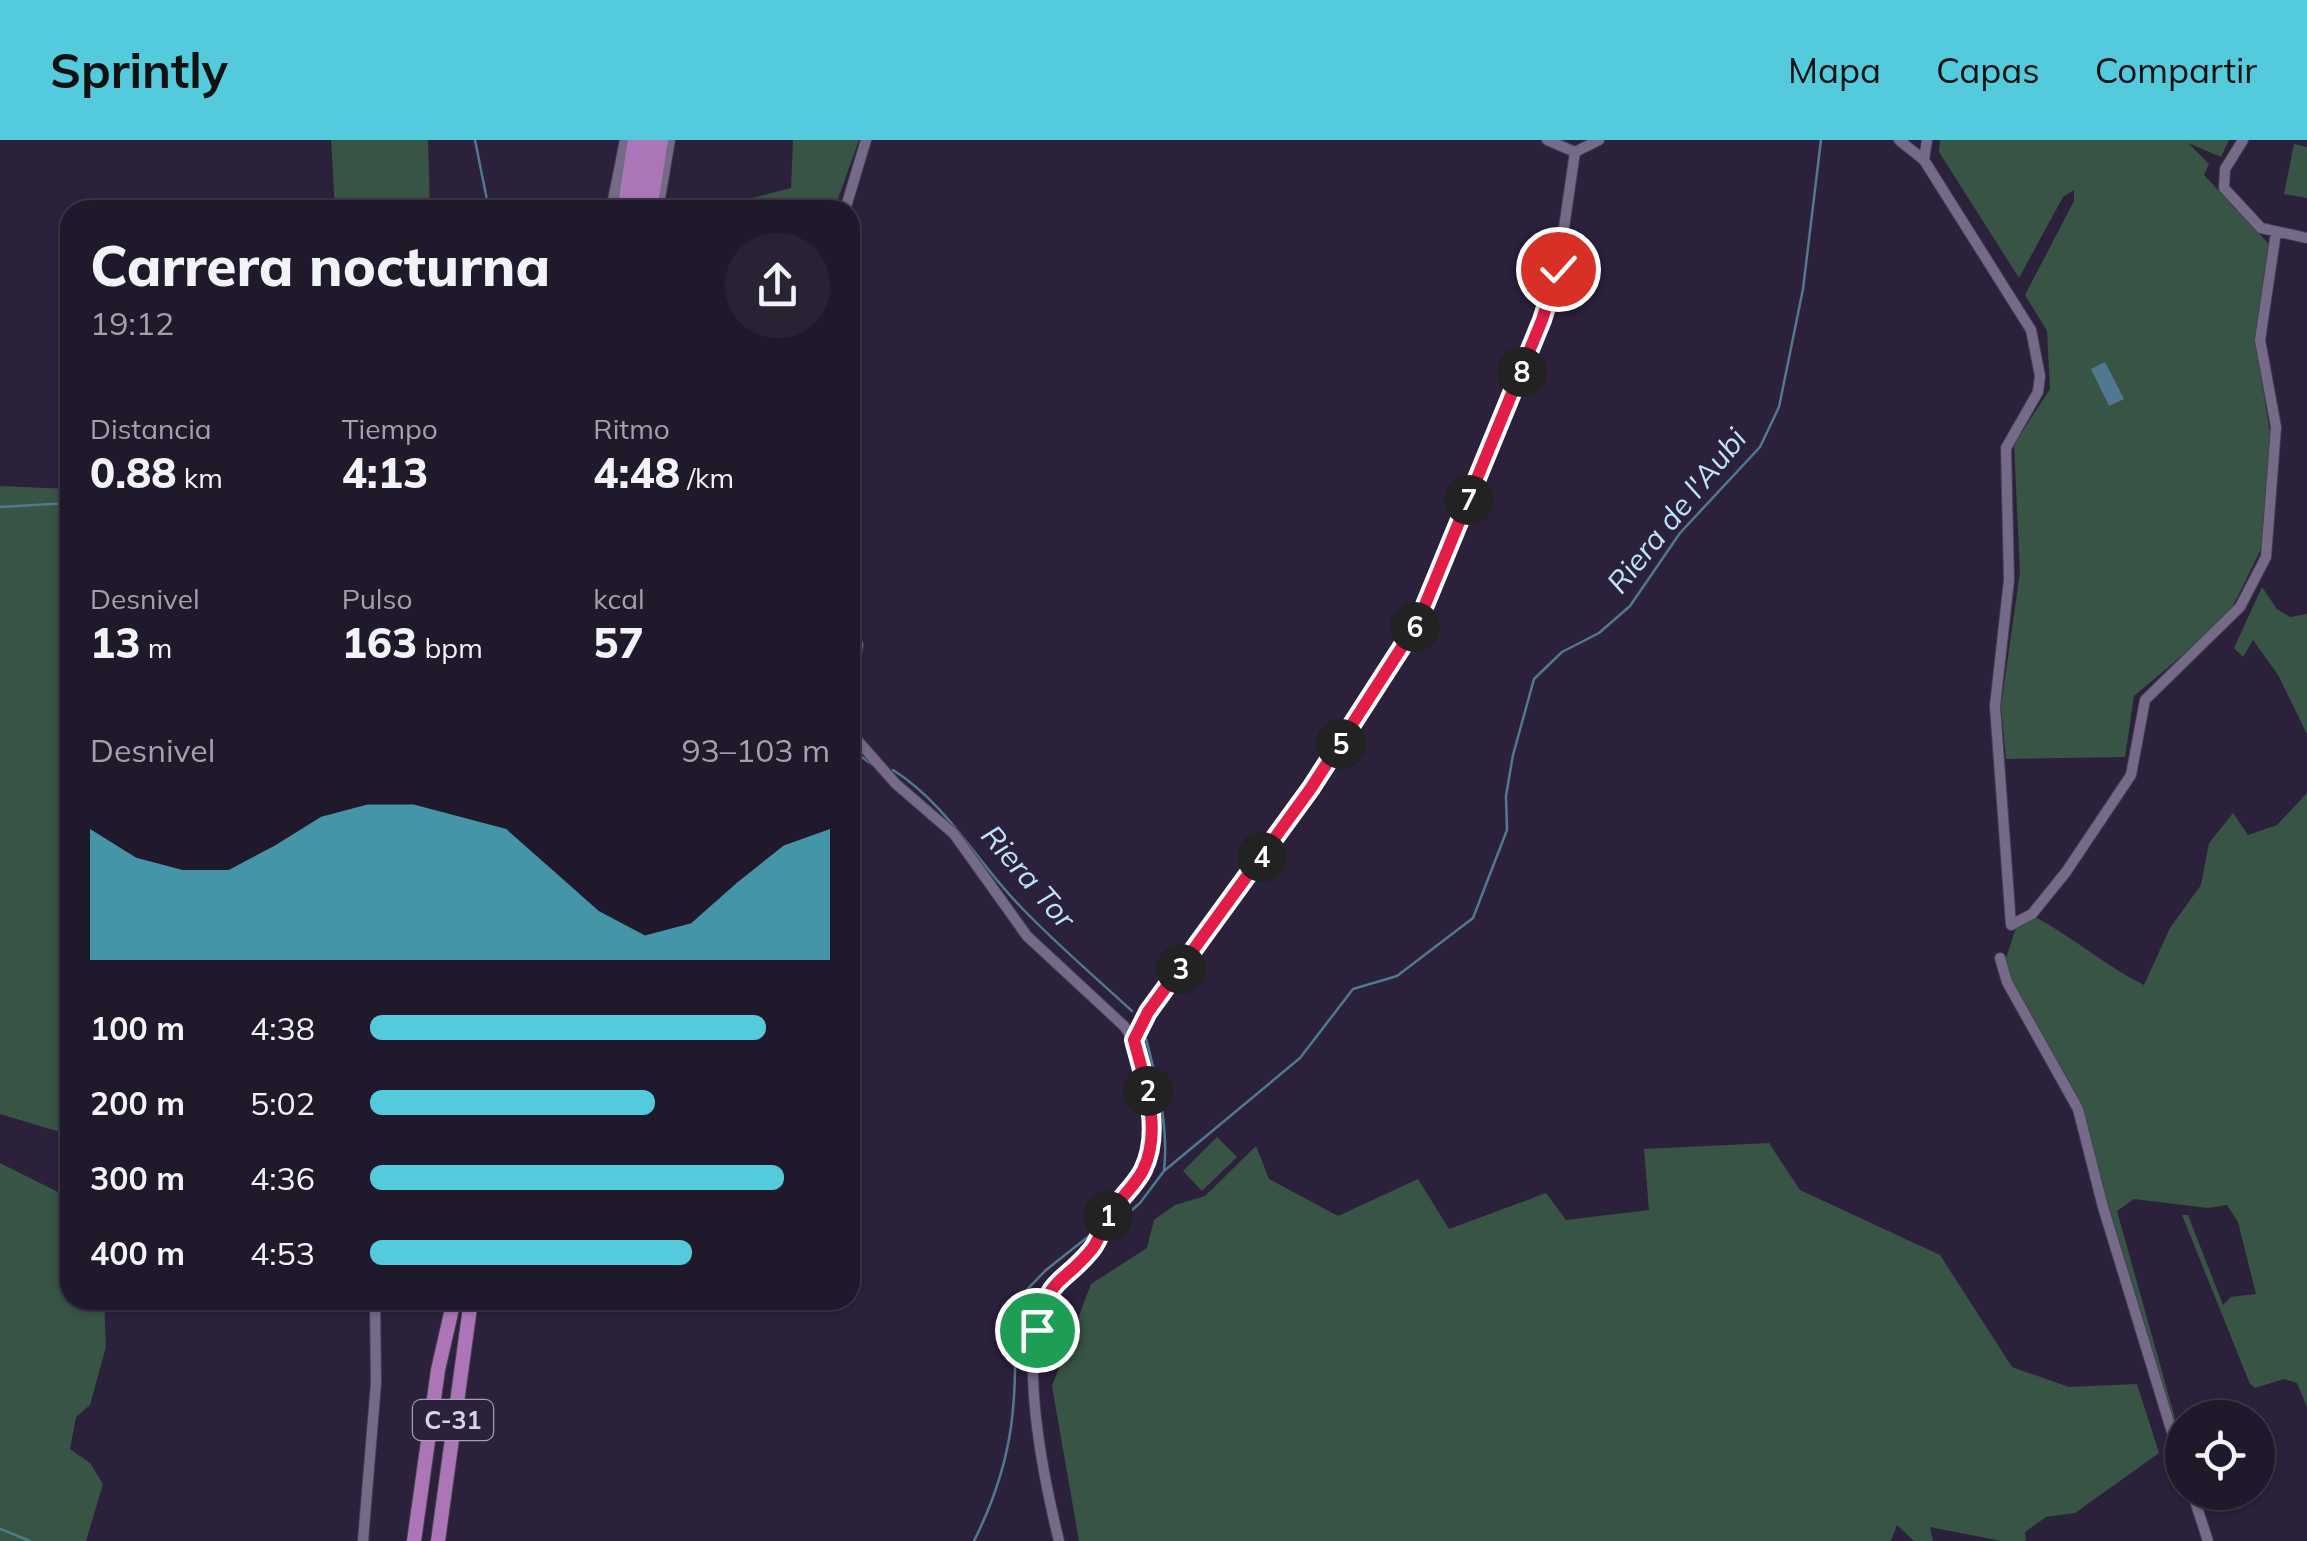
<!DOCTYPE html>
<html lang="es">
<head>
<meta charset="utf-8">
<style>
  body { margin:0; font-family:Mulish,sans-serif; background:#282234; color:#f1f3f6; height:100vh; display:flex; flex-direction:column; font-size:38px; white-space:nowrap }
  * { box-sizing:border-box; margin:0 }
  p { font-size:32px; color:#a2a0a9 }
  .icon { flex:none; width:55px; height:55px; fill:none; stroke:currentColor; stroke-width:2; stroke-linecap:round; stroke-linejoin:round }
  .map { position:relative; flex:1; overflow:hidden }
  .details { position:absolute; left:60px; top:60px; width:800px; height:1110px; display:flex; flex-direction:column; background:#20192c; border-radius:30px; box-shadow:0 2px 8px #0004,0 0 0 2px #3d3848 }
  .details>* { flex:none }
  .buttons { position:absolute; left:2165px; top:1260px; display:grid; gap:20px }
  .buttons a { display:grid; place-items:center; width:110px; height:110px; border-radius:50%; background:#20192c; box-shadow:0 2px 8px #0004,0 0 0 2px #3d3848; font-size:50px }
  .pin { position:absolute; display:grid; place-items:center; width:85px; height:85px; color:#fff; margin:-42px; border:5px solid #fff; border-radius:50%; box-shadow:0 2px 10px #0007 }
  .km { position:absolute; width:50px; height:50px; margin:-25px; border-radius:50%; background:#222; color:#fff; font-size:28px; line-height:50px; text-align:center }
  .round { display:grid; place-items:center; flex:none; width:105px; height:105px; border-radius:52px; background:#282234 }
  .overview { display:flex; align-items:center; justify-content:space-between; height:170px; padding:0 30px }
  h1 { font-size:55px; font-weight:800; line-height:75px }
  .stats { display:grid; grid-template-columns:repeat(3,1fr); gap:15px; height:170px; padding:10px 30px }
  .stats div { display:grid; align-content:center }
  .stats b { font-size:42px; font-weight:800 }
  .stats small { font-size:28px; font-weight:400 }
  .stats p { font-size:28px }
  .chart { height:280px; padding:20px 30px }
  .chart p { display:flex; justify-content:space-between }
  .chart svg { width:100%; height:180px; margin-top:10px; fill:#54cadd; opacity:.7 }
  ul { padding:0 30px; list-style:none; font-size:32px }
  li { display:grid; grid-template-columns:160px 120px 1fr; align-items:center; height:75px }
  li i { height:25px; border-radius:12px; background:#54cadd }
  header { display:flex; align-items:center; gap:60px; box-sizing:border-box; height:140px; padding:0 50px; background:#54cadd; color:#111 }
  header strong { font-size:48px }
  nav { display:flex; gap:55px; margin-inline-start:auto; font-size:35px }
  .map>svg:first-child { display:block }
</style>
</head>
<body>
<header>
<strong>Sprintly</strong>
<nav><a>Mapa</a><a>Capas</a><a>Compartir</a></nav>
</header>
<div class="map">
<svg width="2307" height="1401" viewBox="0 0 2307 1401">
  <rect width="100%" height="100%" fill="#2b213b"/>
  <path fill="#385445" d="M331 0H428L430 70H335Z
    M793 0H859L834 70H707L791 48Z
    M1940 0H2229L2221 17 2188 3 2209 24 2204 35 2269 104 2255 198 2271 300 2262 407 2234 464 2215 488 2134 556 2125 617 2006 619 2001 566 2020 432 2014 304 2050 249 2047 191 2025 155 2074 61V50L2063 57 2019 138 1939 12Z
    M2294 4 2307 7V58L2284 54Z
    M0 346 70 349V995L0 974Z
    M2262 447 2277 469 2290 477 2307 474V594L2278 535 2253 500 2243 517 2234 508Z
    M2307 653V1267L2297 1243 2284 1239 2255 1248 2250 1244 2182 1075H2188L2223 1165 2231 1157 2256 1154 2238 1082 2227 1065 2208 1068 2134 1059 2117 1071 2182 1303V1324L2081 972 2009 840 2005 821 2016 788 2035 777C2073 797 2104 825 2144 845L2170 788 2201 745 2209 703 2233 673 2248 695 2277 685Z
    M1217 997 1237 1017 1202 1051 1183 1031Z
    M1769 1003 1800 1050 1940 1115 2012 1227 2069 1247 2137 1244 2159 1313 2075 1373 2046 1377 2025 1392 2026 1401H2001L1930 1387 1933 1401H1914L1897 1385 1891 1401H1079L1052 1246 1091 1144 1147 1108 1154 1080 1175 1065 1205 1056 1256 1006 1269 1039 1338 1076 1418 1039 1449 1089 1546 1053 1566 1080 1649 1070 1644 1009Z
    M0 1023 70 1058V1160H104L106 1207 90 1265 76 1277 70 1309 90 1323 103 1344 86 1401H0Z"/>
  <path fill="#50788f" d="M2105 222 2124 259 2109 266 2091 229Z"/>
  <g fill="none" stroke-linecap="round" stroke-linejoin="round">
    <path stroke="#50788f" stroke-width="2.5" d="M475 0 489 70
      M0 367 70 363
      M850 609 873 625
      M893 630C948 665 975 720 1019 765 1054 802 1094 836 1132 871
      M1146 899C1157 940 1169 987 1164 1030
      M1111 1089 1140 1063 1164 1031 1300 918 1353 849 1397 836 1473 778 1507 690 1506 656 1513 615 1534 539 1562 512 1599 493 1630 466 1680 393 1760 307 1779 267 1803 149 1821 0
      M0 1389 30 1401
      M974 1401C1017 1315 1017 1257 1014 1163L1046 1130 1089 1096"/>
    <defs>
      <path id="minor" d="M1547 0 1575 12
        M1899 0 1924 20 2031 190 2040 236 2038 252 2006 308 2009 440 1995 566 2011 785 2032 774 2066 732 2131 635 2145 560 2240 467 2266 417 2276 287 2260 200 2276 92
        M2243 0 2225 29 2224 48 2261 88 2307 98
        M1924 20 1927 0
        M611 70 625 0
        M658 70 670 0
        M845 70 866 0
        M850 482 858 505 850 549
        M850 592 896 644 954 694 1027 796 1124 886C1149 919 1163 995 1142 1033 1133 1048 1118 1060 1109 1075 1102 1086 1099 1100 1092 1109 1077 1127 1054 1136 1044 1159 1018 1217 1044 1340 1059 1401
        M2000 818 2007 842 2078 969 2103 1067 2182 1325
        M1134 899 1148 873 1311 648 1418 482 1542 180 1558 129 1575 12 1599 0
        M2192 1352 2208 1401
        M363 1401 376 1243 375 1160"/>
      <path id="highway" d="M624 70 635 0
        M636 70 647 0
        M650 70 661 0
        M414 1401 438 1230 454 1160
        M438 1401 471 1160"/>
    </defs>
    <use href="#minor" stroke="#473e54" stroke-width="12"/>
    <use href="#highway" stroke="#473e54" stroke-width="16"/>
    <use href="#minor" stroke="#756b89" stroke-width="10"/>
    <use href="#highway" stroke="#ac75b8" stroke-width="14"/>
  </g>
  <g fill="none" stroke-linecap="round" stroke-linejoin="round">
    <defs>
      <path id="route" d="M1037 1190C1050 1133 1062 1146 1092 1109 1100 1099 1103 1084 1110 1073 1120 1058 1135 1046 1143 1030 1163 990 1144 939 1134 900L1148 872 1311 648 1418 482 1542 180 1558 129"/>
    </defs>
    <use href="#route" stroke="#fff" stroke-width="20"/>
    <use href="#route" stroke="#e11d48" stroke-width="12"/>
  </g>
  <g text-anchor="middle" stroke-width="8" stroke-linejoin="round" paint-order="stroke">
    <rect fill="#2b213b" stroke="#a49eb1" stroke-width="2.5" x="413" y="1260" width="80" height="40" rx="8"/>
    <g font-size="25" font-weight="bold" fill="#d8d3e4">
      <text x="453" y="1289">C-31</text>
    </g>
    <g font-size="30" font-style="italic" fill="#bce3fb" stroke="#2b213b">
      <text transform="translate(1677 371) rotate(-51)" y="10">Riera de l'Aubi</text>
      <text transform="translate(1028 737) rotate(49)" y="10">Riera Tor</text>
    </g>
  </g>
</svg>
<div class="buttons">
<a><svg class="icon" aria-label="locate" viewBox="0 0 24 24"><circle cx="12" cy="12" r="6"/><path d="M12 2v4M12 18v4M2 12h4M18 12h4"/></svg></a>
</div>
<div class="pin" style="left:1037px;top:1190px;background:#1e9e55"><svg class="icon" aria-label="arrive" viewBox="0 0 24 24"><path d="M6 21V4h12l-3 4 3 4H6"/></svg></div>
<div class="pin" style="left:1558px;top:129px;background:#d93025"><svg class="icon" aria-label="check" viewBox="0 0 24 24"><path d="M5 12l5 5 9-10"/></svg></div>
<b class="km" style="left:1108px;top:1076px">1</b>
<b class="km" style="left:1148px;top:951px">2</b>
<b class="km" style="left:1181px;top:829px">3</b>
<b class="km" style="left:1262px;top:717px">4</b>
<b class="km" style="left:1341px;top:604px">5</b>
<b class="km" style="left:1415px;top:487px">6</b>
<b class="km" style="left:1469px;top:360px">7</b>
<b class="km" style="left:1522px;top:232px">8</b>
<section class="details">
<div class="overview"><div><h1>Carrera nocturna</h1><p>19:12</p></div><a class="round"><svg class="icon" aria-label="share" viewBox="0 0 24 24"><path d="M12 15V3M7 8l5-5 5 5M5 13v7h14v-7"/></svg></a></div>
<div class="stats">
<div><p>Distancia</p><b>0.88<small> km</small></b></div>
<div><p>Tiempo</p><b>4:13</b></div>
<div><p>Ritmo</p><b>4:48<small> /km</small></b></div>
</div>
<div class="stats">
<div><p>Desnivel</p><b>13<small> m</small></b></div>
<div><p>Pulso</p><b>163<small> bpm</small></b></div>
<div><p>kcal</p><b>57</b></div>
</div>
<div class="chart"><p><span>Desnivel</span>93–103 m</p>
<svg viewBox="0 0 160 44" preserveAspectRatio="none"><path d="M0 44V12L10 19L20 22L30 22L40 16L50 9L60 6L70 6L80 9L90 12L100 22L110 32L120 38L130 35L140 25L150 16L160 12V44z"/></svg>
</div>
<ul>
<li><b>100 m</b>4:38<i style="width:86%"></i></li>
<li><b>200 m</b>5:02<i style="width:62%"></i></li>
<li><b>300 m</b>4:36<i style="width:90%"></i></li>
<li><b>400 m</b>4:53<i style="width:70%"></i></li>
</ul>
</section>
</div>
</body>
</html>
